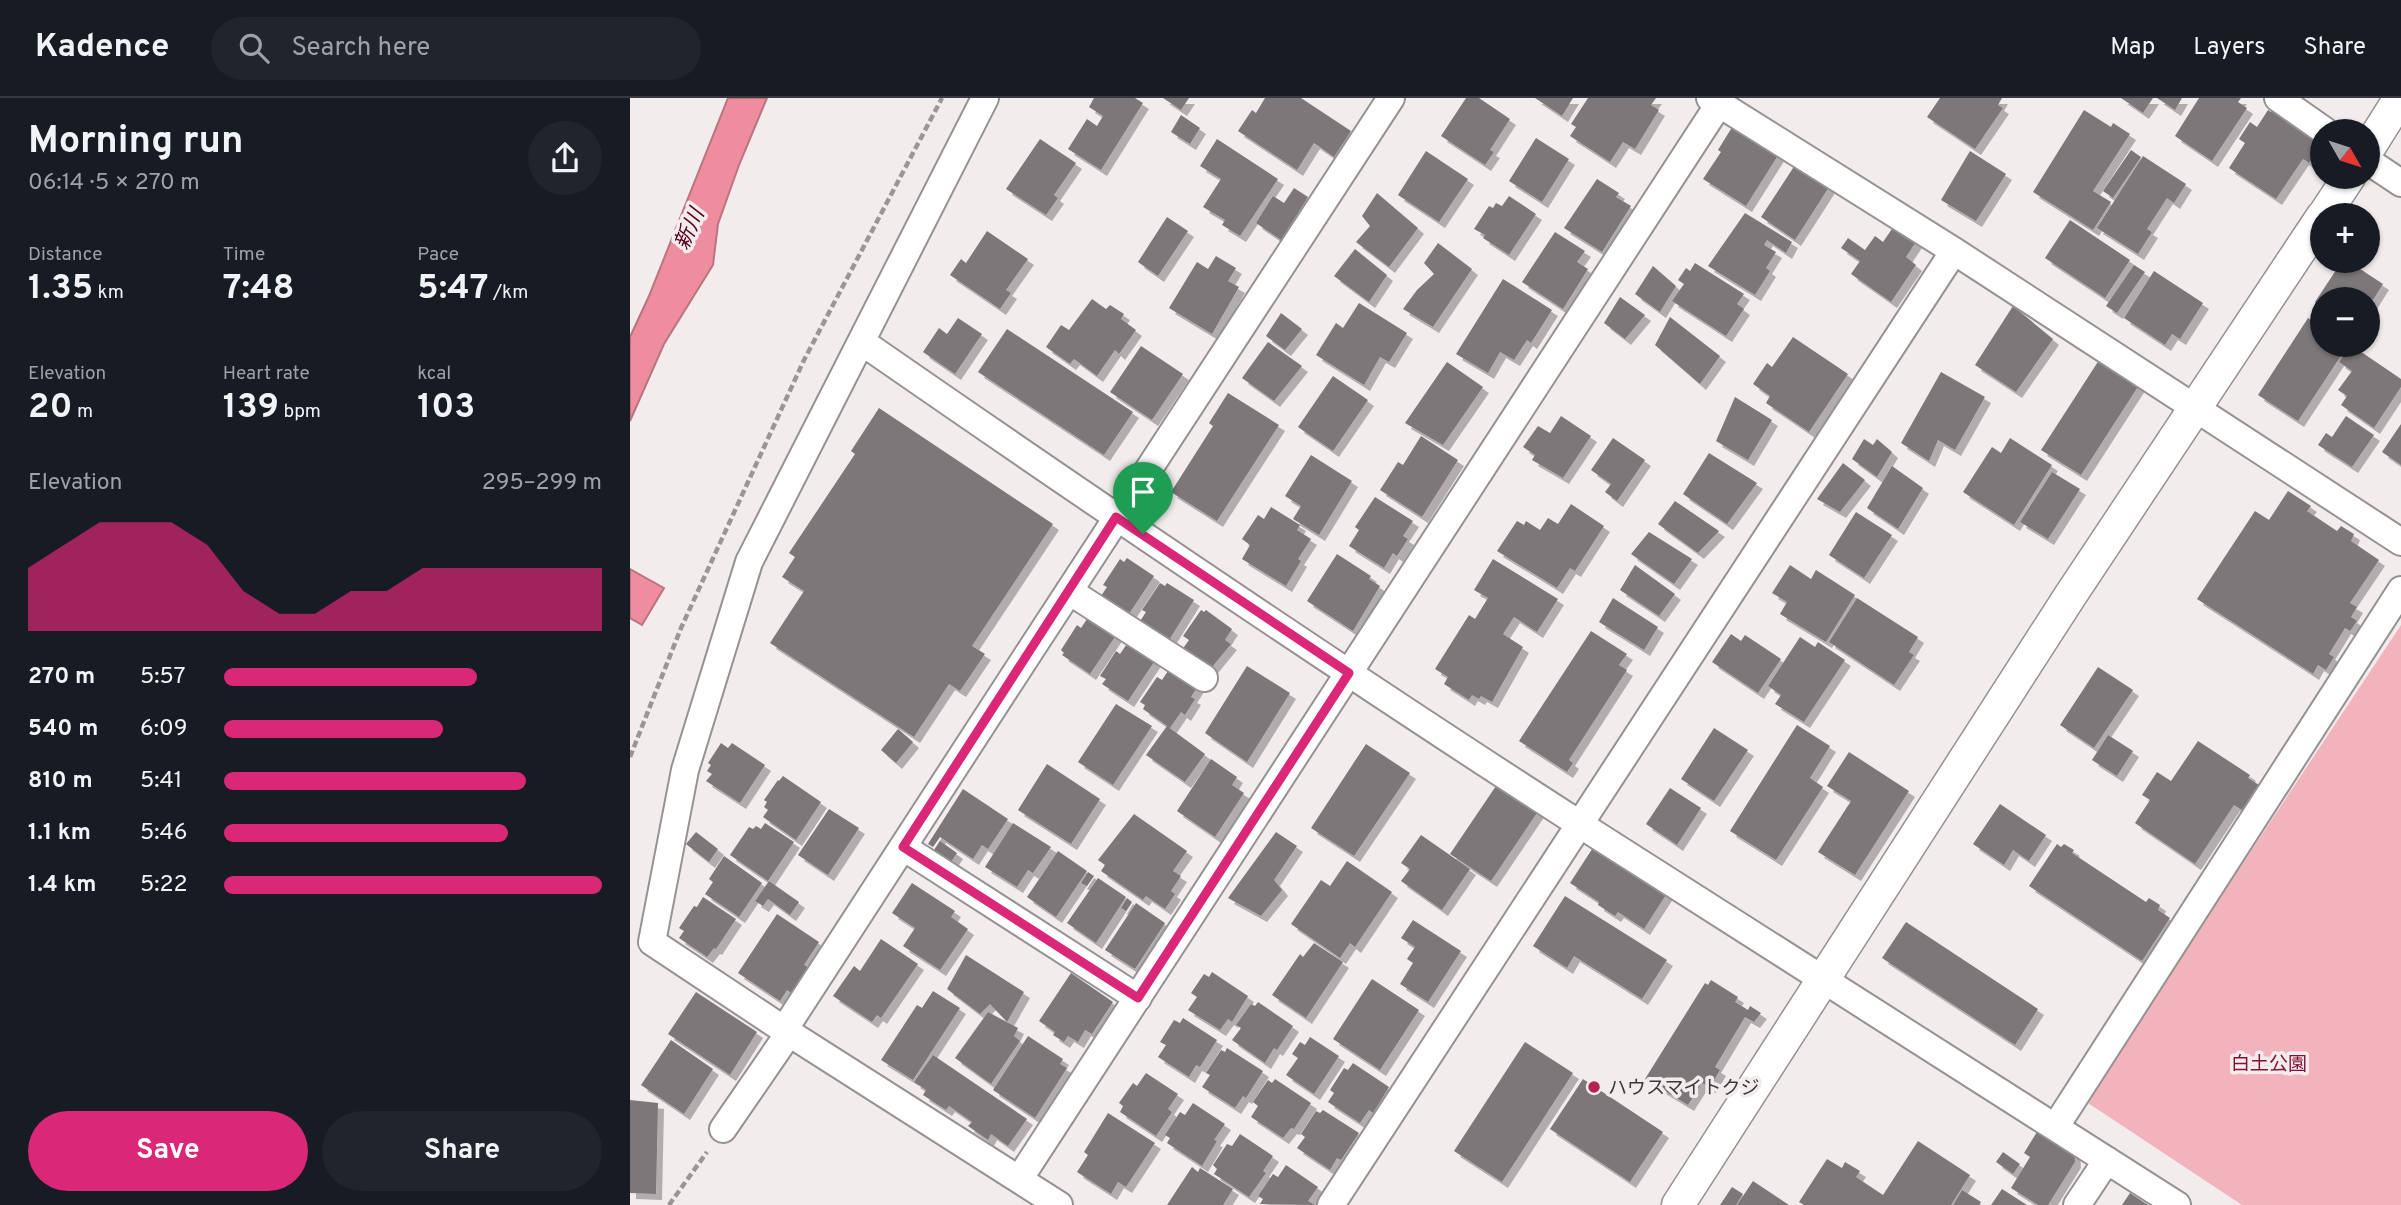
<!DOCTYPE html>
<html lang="en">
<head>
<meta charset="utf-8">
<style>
  body { margin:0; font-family:Overpass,"Noto Sans JP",sans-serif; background:#20242c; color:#f1f3f6; height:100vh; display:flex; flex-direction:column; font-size:26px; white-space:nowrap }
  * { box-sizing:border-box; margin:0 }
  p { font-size:23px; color:#9ea1a6 }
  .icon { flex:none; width:38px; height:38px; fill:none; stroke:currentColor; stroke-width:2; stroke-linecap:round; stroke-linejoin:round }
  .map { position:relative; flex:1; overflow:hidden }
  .side { display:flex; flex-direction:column; background:#171b24; width:630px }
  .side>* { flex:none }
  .needle { width:46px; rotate:129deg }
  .tools { position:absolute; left:1680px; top:21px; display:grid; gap:14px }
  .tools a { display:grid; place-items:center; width:70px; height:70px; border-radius:50%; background:#171b24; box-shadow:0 2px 5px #0004; font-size:35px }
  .pin { position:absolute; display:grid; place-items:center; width:60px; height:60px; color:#fff; margin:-72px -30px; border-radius:50% 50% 50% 0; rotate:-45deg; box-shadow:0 0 7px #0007 }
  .pin .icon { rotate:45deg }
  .round { display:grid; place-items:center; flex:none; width:74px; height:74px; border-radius:37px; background:#20242c }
  .headline { display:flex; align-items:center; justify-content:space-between; height:119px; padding:0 28px }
  h1 { font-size:38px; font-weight:700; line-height:52px }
  .metrics { display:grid; grid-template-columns:repeat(3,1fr); gap:10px; height:119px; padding:7px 28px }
  .metrics div { display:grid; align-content:center }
  .metrics b { font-size:35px; font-weight:700 }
  .metrics small { font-size:19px; font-weight:400 }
  .metrics p { font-size:19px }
  .chart { height:196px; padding:14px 28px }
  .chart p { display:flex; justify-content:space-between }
  .chart svg { width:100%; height:126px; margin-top:7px; fill:#db2777; opacity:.7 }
  .button { display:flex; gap:14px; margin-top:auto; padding:14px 28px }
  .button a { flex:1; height:80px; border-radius:42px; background:#db2777; color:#fff; font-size:28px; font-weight:700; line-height:80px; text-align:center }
  .button a+a { background:#20242c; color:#f1f3f6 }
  ul { padding:0 28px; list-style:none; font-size:23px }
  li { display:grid; grid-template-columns:112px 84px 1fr; align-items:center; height:52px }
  li i { height:18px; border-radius:9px; background:#db2777 }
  header { display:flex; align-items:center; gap:42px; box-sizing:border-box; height:98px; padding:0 35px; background:#171b24; border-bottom:2px solid #363941 }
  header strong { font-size:33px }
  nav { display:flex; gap:38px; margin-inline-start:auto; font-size:24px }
  .search { width:490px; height:63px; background:#20242c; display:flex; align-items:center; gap:18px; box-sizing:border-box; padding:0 24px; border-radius:38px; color:#9ea1a6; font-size:26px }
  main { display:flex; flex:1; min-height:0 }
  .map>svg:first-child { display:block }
</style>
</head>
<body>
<header>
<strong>Kadence</strong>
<div class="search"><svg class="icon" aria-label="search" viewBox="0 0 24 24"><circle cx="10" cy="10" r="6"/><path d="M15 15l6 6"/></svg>Search here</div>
<nav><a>Map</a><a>Layers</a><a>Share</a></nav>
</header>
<main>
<section class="side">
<div class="headline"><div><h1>Morning run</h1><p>06:14 · 5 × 270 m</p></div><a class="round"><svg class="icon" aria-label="share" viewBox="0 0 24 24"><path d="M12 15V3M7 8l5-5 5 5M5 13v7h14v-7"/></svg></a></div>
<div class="metrics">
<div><p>Distance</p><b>1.35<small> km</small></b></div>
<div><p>Time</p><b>7:48</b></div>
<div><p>Pace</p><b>5:47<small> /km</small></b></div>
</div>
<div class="metrics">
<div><p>Elevation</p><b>20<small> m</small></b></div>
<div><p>Heart rate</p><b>139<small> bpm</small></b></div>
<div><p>kcal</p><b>103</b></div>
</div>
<div class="chart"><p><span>Elevation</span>295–299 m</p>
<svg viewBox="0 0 160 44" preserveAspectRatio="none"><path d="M0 44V22L10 14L20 6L30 6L40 6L50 14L60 30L70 38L80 38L90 30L100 30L110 22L120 22L130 22L140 22L150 22L160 22V44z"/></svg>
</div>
<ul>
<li><b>270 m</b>5:57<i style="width:67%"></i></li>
<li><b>540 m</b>6:09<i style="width:58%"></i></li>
<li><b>810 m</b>5:41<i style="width:80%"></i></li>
<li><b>1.1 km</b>5:46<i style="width:75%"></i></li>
<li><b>1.4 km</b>5:22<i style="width:100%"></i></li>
</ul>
<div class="button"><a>Save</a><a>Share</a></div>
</section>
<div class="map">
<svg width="1771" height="1107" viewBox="0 0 1771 1107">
  <defs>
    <filter id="shadow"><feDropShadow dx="6" dy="6" stdDeviation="0" flood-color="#0004"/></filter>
  </defs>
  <rect width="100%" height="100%" fill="#f2eced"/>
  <path fill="#f2b3bc" d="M1771 527V1107H1612L1455 1003Z"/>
  <path fill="#ee8d9e" stroke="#b97480" stroke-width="2" d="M98 0H137L109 67 88 126 83 167 34 246 0 323V239L19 198Z
    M0 471 34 490 12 527 0 520Z"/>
  <path fill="#7c7778" filter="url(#shadow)" d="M464 0H505L513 5 471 72 438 51 457 21 467 28 473 18 459 9Z
    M533 0H559L551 12Z
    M635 0H671L721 33 704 59 684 45 667 72 608 33 622 12 626 15Z
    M836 0H849L880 21 860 52 864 54 855 67 811 38Z
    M905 0H943L932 18Z
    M958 0H1026L1021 7 1029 12 1005 51 993 44 980 64 940 38 946 29 941 26Z
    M1310 0H1372L1368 7 1373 10 1345 51 1297 19Z
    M1491 0H1523L1513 15Z
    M1527 0H1552L1545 12Z
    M1569 0H1611L1608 4 1617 10 1582 63 1545 38Z
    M1643 11 1658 20 1656 24 1687 44 1682 51 1686 54 1679 65 1673 61 1646 101 1599 70 1615 45 1609 41 1620 24 1627 29 1638 12 1641 14Z
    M1454 12 1481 29 1483 25 1500 36 1463 93 1481 104 1463 132 1403 94Z
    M551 17 570 30 560 46 541 34Z
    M1104 26 1152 51 1116 108 1073 81 1091 54 1088 52Z
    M906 40 939 61 912 104 879 83Z
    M410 41 446 65 424 97 428 100 416 117 376 91Z
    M587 41 648 81 610 138 592 127 595 122 573 109 591 81 570 68Z
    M1501 52 1511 59 1483 100 1473 93Z
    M796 53 838 81 809 124 768 97Z
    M1340 53 1376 76 1346 123 1311 102Z
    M1513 58 1556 86 1544 105 1537 100 1517 131 1522 134 1508 156 1467 130Z
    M1167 64 1201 86 1165 142 1131 119Z
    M967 81 989 95 986 99 1001 108 972 154 934 130Z
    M664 90 678 99 651 142 626 125 643 98 654 105Z
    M747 95 788 130 759 169 726 144 740 128 732 118Z
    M879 98 906 116 879 157 853 140 855 137 844 131 859 108 863 110 866 105 872 108Z
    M1115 115 1162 144 1156 155 1137 142 1134 147 1146 154 1136 170 1140 173 1125 197 1078 168Z
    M537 119 558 133 528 178 508 164Z
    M1440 122 1500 162 1475 200 1415 160Z
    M1264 128 1286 144 1276 159 1286 167 1261 204 1221 176 1230 163 1211 150 1218 140 1235 152 1245 138 1253 144Z
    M357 133 398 161 376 192 381 195 370 211 320 177 331 161 336 165Z
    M925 134 955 153 947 164 958 171 933 211 892 184Z
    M808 145 842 171 803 229 773 211 787 192 804 176 794 165Z
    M725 151 757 177 739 204 704 178Z
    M586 158 606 170 598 183 609 189 582 236 539 210 567 164 578 171Z
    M1712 163H1718L1753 186 1738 210V201H1692V209L1685 204Z
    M1065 165 1114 196 1107 206 1114 211 1096 238 1042 203 1054 186 1048 182 1056 170 1060 173Z
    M1504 167 1515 174 1487 215 1476 208Z
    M1023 168 1046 188 1030 214 1005 196Z
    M1524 173 1573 205 1550 241 1542 236 1535 247 1494 220Z
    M873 181 922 212 901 245 897 242 884 262 870 254 858 275 826 256Z
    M990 199 1015 217 995 241 974 225Z
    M462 201 476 211 480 207 494 216 491 221 506 232 489 256 485 252 467 278 444 261 440 266 416 249 431 227 439 232Z
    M729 205 777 235 759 264 750 259 734 287 686 257 706 225 713 230Z
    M1383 208 1423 241 1386 294 1345 267Z
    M651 215 672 231 655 252 636 238Z
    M1040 219 1090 258 1070 286 1025 247Z
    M328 220 352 236 325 276 293 254 309 230 317 236Z
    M1678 220 1692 229V247H1718L1668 323 1628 297Z
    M377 231 503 314 474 357 348 274Z
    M1163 239 1218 276 1179 334 1136 305 1140 298 1123 286 1137 265 1142 269Z
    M638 244 672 268 644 303 612 280Z
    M1721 247 1771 281V289L1744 330 1711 307 1717 298 1708 292 1722 273 1709 264Z
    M511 248 553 276 522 322 480 294Z
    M1471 259 1511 284 1451 377 1411 352Z
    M817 264 853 289 813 347 775 325Z
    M1311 274 1355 299 1325 352 1308 342 1299 363 1271 345Z
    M703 278 738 302 703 353 668 329Z
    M598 295 649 327 587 423 541 394 583 328 579 325Z
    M1105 299 1142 322 1118 362 1086 343Z
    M249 310 423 426 342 548 355 556 330 593 319 586 284 639 140 545 174 493 152 479 165 459 159 455 225 356 221 353Z
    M931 318 961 338 933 380 902 362 905 357 893 349 908 328 920 335Z
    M1716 318 1744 337 1722 369 1688 347 1696 335 1702 339Z
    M1771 326V367L1752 354Z
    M791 338 828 362 792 419 750 392 768 364 773 367Z
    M983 340 1015 362 987 403 975 394 981 386 961 372Z
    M1380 340 1422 367 1384 427 1333 394 1362 349 1371 355Z
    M1234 341 1243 347 1247 341 1262 354 1247 379 1222 361Z
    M1079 355 1127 385 1097 426 1053 396Z
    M681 357 722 383 689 437 663 421 671 408 655 398Z
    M1213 365 1235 382 1210 414 1187 401Z
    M1262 368 1293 390 1268 431 1237 410Z
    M1422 374 1450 391 1418 441 1390 424Z
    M1658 393 1681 408 1677 413 1707 433 1711 428 1724 436 1721 443 1749 462 1720 505 1727 509 1721 519 1727 523 1720 533 1715 530 1699 556 1704 559 1696 572 1688 567 1683 576 1567 501 1625 413 1639 422Z
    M745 399 783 423 773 438 778 441 767 458 763 455 754 470 719 448 729 432 725 429Z
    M1045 403 1089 433 1068 455 1028 426Z
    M941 406 974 428 945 473 940 470 927 490 867 453 887 423 894 427 896 423 910 432 918 420 928 426Z
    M641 409 670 427 667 432 681 441 668 461 671 463 656 488 612 461 620 447 612 441 628 417 634 421Z
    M1226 414 1262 437 1234 480 1199 457Z
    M1019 434 1062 461 1044 486 1001 456Z
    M707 456 741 478 739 481 750 488 723 533 677 503Z
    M497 460 524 478 495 522 467 504 477 489 473 487 490 461 494 464Z
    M863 461 928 501 907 534 884 519 873 536 893 549 862 604 851 598 849 601 842 597 839 602 814 586 818 579 805 571 839 517 845 521 858 500 844 492Z
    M1005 467 1045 496 1029 518 990 492Z
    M1160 467 1181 481 1186 472 1225 497 1196 544 1150 516 1157 504 1142 495Z
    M530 485 535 488 537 485 564 502 536 547 507 528 516 514 512 512Z
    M983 500 1028 529 1014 552 969 524Z
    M1227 500 1288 539 1279 554 1284 557 1264 587 1199 544Z
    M571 512 574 514 576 512 602 531 595 542 601 546 578 574 549 556 559 542 553 538Z
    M461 515 489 533 460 576 432 557 434 555 431 552 447 527 451 530Z
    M961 533 997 556 989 567 997 572 939 662 943 665 937 674 889 643Z
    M1101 536 1111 543 1115 537 1151 561 1128 595 1082 564Z
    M1170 539 1185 549 1188 544 1215 562 1174 624 1145 606 1151 597 1138 588Z
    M501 540 528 558 498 603 472 586 476 581 470 578 486 553 490 556Z
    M542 567 570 585 561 599 565 601 555 617 551 614 540 630 513 611 515 607 510 604 527 579 532 582Z
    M617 568 660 595 617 664 575 635Z
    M1468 569 1503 592 1464 650 1430 627Z
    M486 606 522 628 483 687 448 664Z
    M1167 627 1200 648 1180 680 1193 689 1146 762 1100 733Z
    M537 628 575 656 555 684 516 657Z
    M1084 630 1118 652 1084 703 1051 681Z
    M268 631 283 644 266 665 251 652Z
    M1478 637 1503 653 1487 678 1462 662Z
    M1568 643 1620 677 1618 680 1629 687 1612 712 1604 707 1565 766 1505 725 1520 702 1512 697 1527 674 1541 683Z
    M91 645 98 650 102 645 135 667 110 705 76 683 82 676 77 673 81 667 78 665Z
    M736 646 780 675 724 758 681 730Z
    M1219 654 1279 693 1225 777 1188 754 1221 703 1197 688Z
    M581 661 607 679 602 687 614 695 585 739 547 713Z
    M417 666 470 701 441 746 388 712Z
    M153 678 191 704 166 742 133 719 138 712 134 709 137 704 134 702 148 682 149 683Z
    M870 682 911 709 861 783 820 756Z
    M1040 690 1071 710 1047 747 1016 726Z
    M333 691 378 721 358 751 352 747 343 761 310 739 303 749 298 746Z
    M1370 706 1416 737 1399 763 1383 752 1374 767 1343 746Z
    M199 711 229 730 198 777 168 757Z
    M504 716 557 753 543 773 551 778 541 793 545 796 535 811 516 798 513 802 471 773 475 767 468 762Z
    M135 725 164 744 138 783 100 757 119 729 123 731 126 728 131 731Z
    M383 725 421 749 403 775 398 772 387 789 355 769Z
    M66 734 88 751 79 764 56 746Z
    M646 734 667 748 644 782 652 792 631 818 598 800Z
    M791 737 840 771 812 812 771 783 780 771 771 765Z
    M968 742 1041 789 1014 831 988 814 985 818 968 807 969 804 940 785Z
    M310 743 327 755 321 764 304 752Z
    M1427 746 1431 749 1434 746 1444 752 1442 755 1516 804 1519 800 1530 807 1528 812 1540 820 1512 863 1399 788Z
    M428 753 457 773 426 819 397 799Z
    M94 758 132 785 109 819 75 796 83 784 79 781Z
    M717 763 762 794 725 849 720 845 710 860 661 826 691 782 700 788Z
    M458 774 464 778 457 788 451 785Z
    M468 780 496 799 466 845 437 825Z
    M139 783 169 804 160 817 138 801 133 808 125 803Z
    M282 785 325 813 321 819 338 831 310 872 273 848 285 830 262 815Z
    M935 798 1037 862 1012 901 944 858 937 870 903 848Z
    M73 799 106 821 86 851 84 850 77 859 49 840 54 833 49 830 64 808 67 809Z
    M497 800 502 804 496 813 491 810Z
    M506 805 535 825 505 871 475 852Z
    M147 816 189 844 174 867 178 869 161 895 157 892 150 903 108 875Z
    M783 822 831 853 798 904 770 886 783 865 777 861 785 849 771 840Z
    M1276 824 1408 911 1385 947 1252 860Z
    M251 841 288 866 251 920 247 917 242 924 203 898 224 868 230 873Z
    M684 845 713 864 676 920 642 897 670 856 673 859Z
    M336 857 394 894 377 924 360 906 350 916 317 891Z
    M582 874 618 898 602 924 598 921 590 932 558 912 567 899 561 895 574 876 579 879Z
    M441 875 483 904 462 936 455 932 448 944 438 938 434 944 423 937 425 934 409 923Z
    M742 881 789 912 750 972 703 941Z
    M1081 882 1108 899 1105 904 1118 912 1120 908 1131 915 1124 924 1115 919 1085 969 1090 972 1080 989 1072 985 1058 1007 1015 981 1075 885 1078 887Z
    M303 893 330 910 283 982 251 962 287 907 292 910Z
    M66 894 127 934 100 977 38 936Z
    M628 904 663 928 647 952 644 950 635 965 602 942 611 930 606 927 621 906 625 908Z
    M358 914 388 930 384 938 390 943 361 986 325 960Z
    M553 920 587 942 570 969 566 967 559 979 528 959 536 947 530 944 544 922 550 925Z
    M398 938 433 961 430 966 437 970 405 1020 363 992Z
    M680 939 709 958 684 996 656 977 668 960 662 956 670 944 675 947Z
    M41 942 83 971 54 1016 11 987Z
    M895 944 943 975 872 1084 824 1053Z
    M597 950 633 973 616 1000 613 998 605 1010 572 989 580 977 576 975 591 952 595 954Z
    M303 957 397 1021 378 1048 361 1036 358 1042 338 1028 342 1024 319 1008 316 1012 293 997 296 992 284 984Z
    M723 965 759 989 743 1015 739 1012 730 1025 698 1004 704 995 700 992 714 970 718 972Z
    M516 975 548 996 538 1011 542 1014 526 1038 490 1014 493 1008 489 1005 503 985 507 988Z
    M645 981 681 1005 664 1031 661 1030 653 1040 621 1019 628 1008 623 1004 638 982 642 985Z
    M953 981 1033 1034 1000 1084 920 1031Z
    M0 1002 28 1005 26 1096 0 1095Z
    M563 1005 595 1026 584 1042 587 1043 572 1068 537 1045 540 1040 535 1037 550 1014 555 1017Z
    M693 1012 729 1035 711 1062 707 1060 700 1072 667 1050 675 1039 671 1036 686 1013 690 1015Z
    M478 1015 525 1045 496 1089 488 1084 481 1096 447 1074 458 1057 454 1054Z
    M1410 1029 1444 1050 1445 1064 1418 1107H1408L1381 1090 1400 1059 1394 1055Z
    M610 1036 643 1058 633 1073 636 1075 619 1099 584 1076 587 1071 583 1067 597 1046 602 1048Z
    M1288 1043 1340 1077 1321 1107H1174L1169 1104 1197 1061 1212 1070 1215 1064 1230 1073 1226 1079 1253 1097Z
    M1373 1054 1390 1066 1383 1076 1366 1064Z
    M656 1067 688 1089 678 1103 685 1107 630 1106 633 1101 628 1098 643 1076 648 1079Z
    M562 1069 568 1074 570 1070 603 1091 593 1107H537Z
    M1123 1083 1159 1107H1107Z
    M1102 1089 1113 1096 1106 1107H1090Z
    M1372 1091 1397 1107H1361Z
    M1332 1092 1351 1104 1349 1107H1323Z
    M1500 1095 1518 1107H1492Z"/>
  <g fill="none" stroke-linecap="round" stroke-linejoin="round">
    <defs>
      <path id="minor" d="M355 0 119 464 55 672 22 844 159 935 429 1107
        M1080 0 1324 153 1771 444
        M1648 0 1695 33
        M1738 63 1771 85
        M232 244C470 409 710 572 954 729 1151 856 1350 980 1547 1107
        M439 493 574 580
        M273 749 508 900
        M154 932C356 621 557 310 761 0
        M1426 1028 1771 492
        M93 1031 159 935
        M390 1080 1089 6
        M701 1107 1324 153
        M1447 1107 1477 1062"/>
      <path id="tertiary" d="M1738 51 1770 0
        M1694 117 1719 79
        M1048 1107 1440 498 1692 119"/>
    </defs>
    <use href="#minor" stroke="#979292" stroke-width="30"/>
    <use href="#tertiary" stroke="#979292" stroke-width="35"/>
    <path stroke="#9a9697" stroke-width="4.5" stroke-dasharray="7 3.5" stroke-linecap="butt" d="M0 659 51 530 174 262 312 0
      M39 1107 77 1054"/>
    <use href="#minor" stroke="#fff" stroke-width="26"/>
    <use href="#tertiary" stroke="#fff" stroke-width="32"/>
  </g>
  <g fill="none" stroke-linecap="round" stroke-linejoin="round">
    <defs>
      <path id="route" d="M486 419 719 575 508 900 273 749Z"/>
    </defs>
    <use href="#route" stroke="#fff" stroke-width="14"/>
    <use href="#route" stroke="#db2777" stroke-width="9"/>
  </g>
  <circle fill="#b42351" stroke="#f2eced" stroke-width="2.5" cx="964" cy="989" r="7"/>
  <g text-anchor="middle" stroke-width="7" stroke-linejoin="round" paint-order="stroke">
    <g font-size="19" fill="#841037" stroke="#f2eced">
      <text x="1639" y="972">白土公園</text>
    </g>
    <g font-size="19" fill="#3c393a" stroke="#f2eced" text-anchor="start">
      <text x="978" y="996">ハウスマイトクジ</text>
    </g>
    <g font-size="21" font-style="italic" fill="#56001e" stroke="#f2eced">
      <text transform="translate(59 131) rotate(-66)" y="7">新川</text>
    </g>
  </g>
</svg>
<div class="tools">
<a><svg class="needle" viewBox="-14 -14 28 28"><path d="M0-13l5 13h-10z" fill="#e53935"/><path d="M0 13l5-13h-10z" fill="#9ea1a6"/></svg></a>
<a>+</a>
<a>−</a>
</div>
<div class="pin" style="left:513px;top:436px;background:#1e9e55"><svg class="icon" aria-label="arrive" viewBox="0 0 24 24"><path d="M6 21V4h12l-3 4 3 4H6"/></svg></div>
</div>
</main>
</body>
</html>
